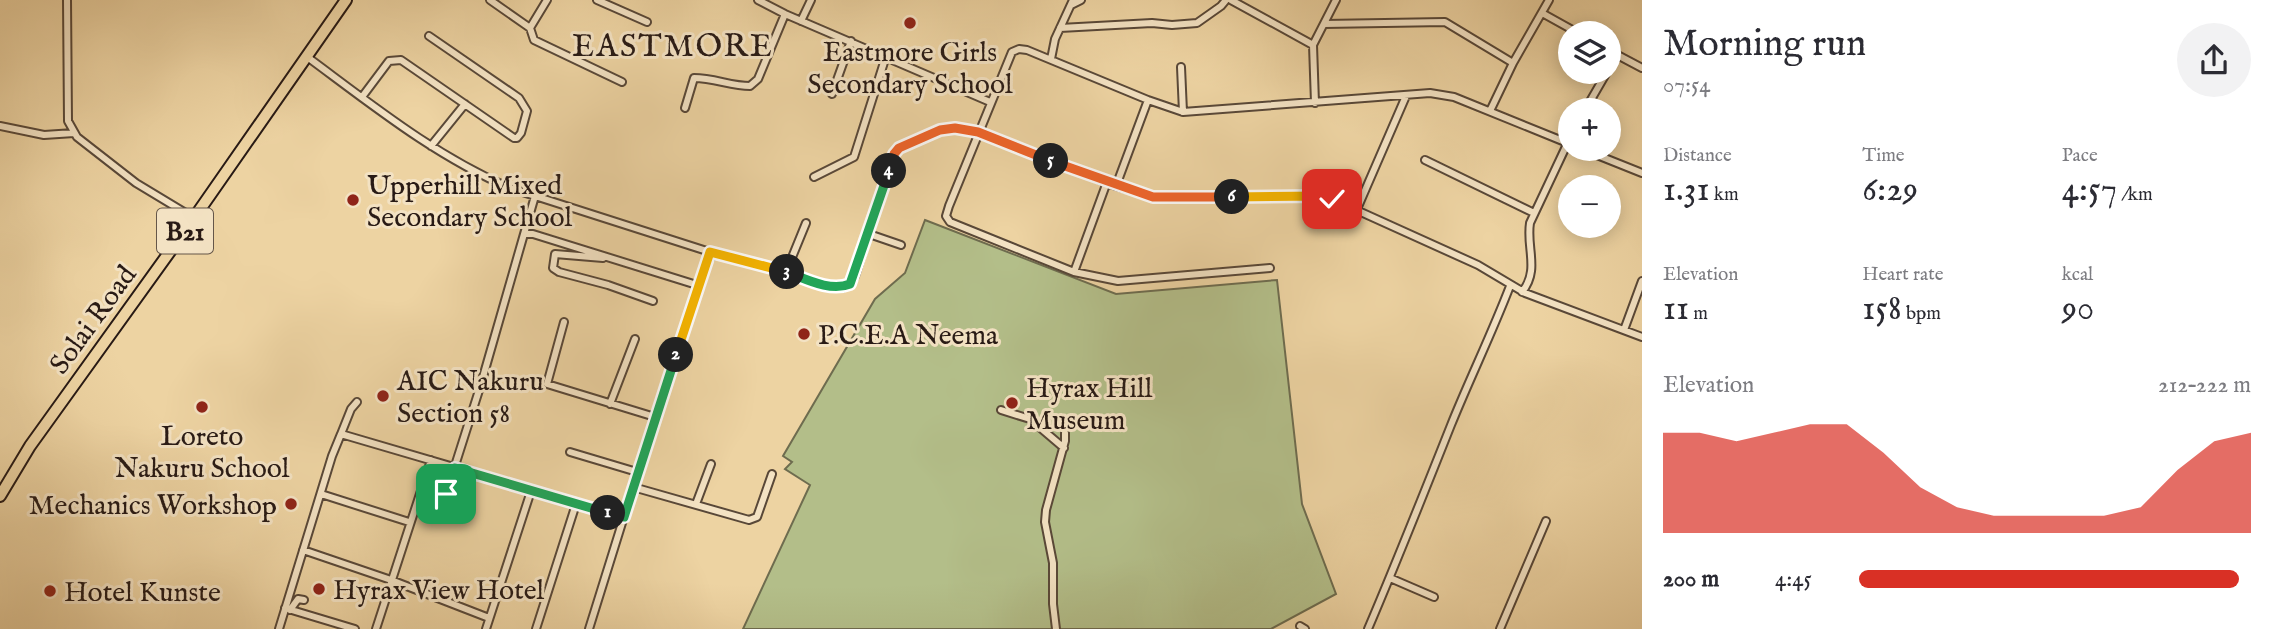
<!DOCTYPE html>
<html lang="en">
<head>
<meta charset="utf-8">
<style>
  body { margin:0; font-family:"IM FELL English",serif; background:#f2f2f3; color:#2b2b33; height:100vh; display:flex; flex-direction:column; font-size:26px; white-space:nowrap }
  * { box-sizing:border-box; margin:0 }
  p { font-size:23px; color:#7c7c81 }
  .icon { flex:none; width:38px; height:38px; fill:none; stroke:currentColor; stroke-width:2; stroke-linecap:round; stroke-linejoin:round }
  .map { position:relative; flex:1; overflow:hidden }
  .drawer { display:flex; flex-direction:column; background:#fff; width:630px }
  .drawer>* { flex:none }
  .tools { position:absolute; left:1558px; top:21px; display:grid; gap:14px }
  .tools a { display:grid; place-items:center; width:63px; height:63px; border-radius:50%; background:#fff; box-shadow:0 4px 18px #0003; font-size:35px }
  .pin { position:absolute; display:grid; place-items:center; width:60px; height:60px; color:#fff; margin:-30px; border-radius:14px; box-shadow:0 4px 10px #0006 }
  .km { position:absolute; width:35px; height:35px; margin:-18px; border-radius:50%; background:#222; color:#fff; font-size:19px; line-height:35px; text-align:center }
  .round { display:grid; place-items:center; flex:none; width:74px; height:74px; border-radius:37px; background:#f2f2f3 }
  .head { display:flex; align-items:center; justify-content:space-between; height:119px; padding:0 21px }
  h1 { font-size:38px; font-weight:600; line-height:52px }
  .metrics { display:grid; grid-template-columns:repeat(3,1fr); gap:10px; height:119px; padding:7px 21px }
  .metrics div { display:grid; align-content:center }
  .metrics b { font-size:35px; font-weight:600 }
  .metrics small { font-size:19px; font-weight:400 }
  .metrics p { font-size:19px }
  .chart { height:196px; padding:14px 21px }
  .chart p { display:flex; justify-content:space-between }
  .chart svg { width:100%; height:126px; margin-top:7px; fill:#d93025; opacity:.7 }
  ul { padding:0 21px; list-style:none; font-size:23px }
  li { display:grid; grid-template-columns:112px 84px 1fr; align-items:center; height:52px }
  li i { height:18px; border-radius:9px; background:#d93025 }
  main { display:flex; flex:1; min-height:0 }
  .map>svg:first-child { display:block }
</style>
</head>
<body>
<main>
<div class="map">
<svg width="1642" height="629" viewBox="0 0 1642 629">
  <rect width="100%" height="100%" fill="#edd3a2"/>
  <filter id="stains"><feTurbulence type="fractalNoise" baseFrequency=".00286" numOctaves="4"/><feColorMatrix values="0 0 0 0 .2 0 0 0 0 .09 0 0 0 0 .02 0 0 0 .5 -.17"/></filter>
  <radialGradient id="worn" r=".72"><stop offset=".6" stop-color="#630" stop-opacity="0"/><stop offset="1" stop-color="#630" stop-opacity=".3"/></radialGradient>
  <path fill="#b3be89" stroke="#6e6c4f" stroke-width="2" d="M925 220 1116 294 1277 280 1302 504 1336 594 1271 629H743L810 485 785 469 792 462 783 456 875 299 905 273Z"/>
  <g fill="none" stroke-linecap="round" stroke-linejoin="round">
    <path stroke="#6f7673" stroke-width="2" d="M759 268 775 273
      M779 274 818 286
      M704 288 712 262 718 256"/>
    <defs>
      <path id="minor" d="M67 0 68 121 77 137 136 183 194 218
        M490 0 530 28
        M547 0 530 28 534 40 622 82
        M597 0 647 22
        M758 0 785 14 990 102
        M1231 0 1313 45
        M1071 5 1081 0
        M1542 13 1578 33
        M801 21 811 0
        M1324 24 1445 22 1513 63
        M1060 28 1152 23 1172 25 1197 23 1221 6 1226 0
        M1608 50 1642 68
        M306 56C371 104 435 156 510 188L710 252 786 272 831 287 842 288 850 284 855 276 894 154C902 144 936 129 950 128 959 128 969 131 978 132L1116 186 1153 197 1318 196 1332 199 1478 265 1525 293 1642 337
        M1051 59 1055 39 1073 0
        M1181 67 1183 112
        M1608 69 1616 54
        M832 94 851 41
        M362 97 389 61 401 60 514 138H517L521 133 527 111 519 98 429 36
        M1315 103 1313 45 1336 0
        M685 108 694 78C714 78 731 86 750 86L758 79 785 14
        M1585 110 1607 72
        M1490 111 1513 63 1549 0
        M0 126 44 135 74 133
        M431 146 465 104
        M1582 149 1642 173
        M1425 160 1534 213
        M814 177 854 157 886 56
        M1116 186 1148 100
        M1357 209 1406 96
        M524 234 535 196
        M869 234 901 245
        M603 258 555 254 553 268 559 272 608 285 653 301
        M1270 268 1118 281 1074 272 950 222 946 216 949 206 1012 52 1019 49 1027 50 1148 100 1183 112 1430 93 1454 97 1570 144
        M786 272 806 223
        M1074 272 1107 182
        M1522 292C1540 270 1526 248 1530 223L1570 138
        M564 322 547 384 655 417
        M1624 330 1642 281
        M610 404 635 339
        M1001 410 1030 419 1064 448
        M341 434 351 409 357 402
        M570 452 637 472
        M423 486 446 494 481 384 524 234H533L700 286
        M633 487 749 520 757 517 772 474
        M321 494 409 522
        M696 504 711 464
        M303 550 391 580 489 618
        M1390 578 1434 597
        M285 608 355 629
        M290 610 298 599 304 600
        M1300 626 1305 629
        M279 629 332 456 341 434 624 517
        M376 629 431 460
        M486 629 531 491
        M536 629 576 504
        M589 629 655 417 710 252
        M1056 629 1053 604V563L1045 522 1046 510 1065 441V433
        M1368 629C1397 561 1424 493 1451 425 1470 378 1492 333 1510 286
        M1500 629 1546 521"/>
      <path id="trunk" d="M0 496 30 446 194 218 346 0"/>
    </defs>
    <use href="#minor" stroke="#594838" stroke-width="10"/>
    <use href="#trunk" stroke="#281a15" stroke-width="14"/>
    <use href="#minor" stroke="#f3e2c3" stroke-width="6"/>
    <use href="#trunk" stroke="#edd3a2" stroke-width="10"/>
  </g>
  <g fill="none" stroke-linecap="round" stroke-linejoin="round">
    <defs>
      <path id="split-1" d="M446 494 455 468 608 513"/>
      <path id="split-2" d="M608 513 624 517 676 355"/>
      <path id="split-3" d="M676 355 710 252 787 272"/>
      <path id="split-4" d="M787 272C806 279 830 292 850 284L889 171"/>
      <path id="split-5" d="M889 171 894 154 899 148 940 130 955 128 978 132 1051 161"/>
      <path id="split-6" d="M1051 161 1153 197H1232"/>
      <path id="split-7" d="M1232 197 1318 196 1332 199"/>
    </defs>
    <use href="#split-1" stroke="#fff" stroke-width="14"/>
    <use href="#split-2" stroke="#fff" stroke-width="14"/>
    <use href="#split-3" stroke="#fff" stroke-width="14"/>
    <use href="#split-4" stroke="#fff" stroke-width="14"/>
    <use href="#split-5" stroke="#fff" stroke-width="14"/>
    <use href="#split-6" stroke="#fff" stroke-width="14"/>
    <use href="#split-7" stroke="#fff" stroke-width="14"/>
    <use href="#split-1" stroke="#22a559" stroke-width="9"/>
    <use href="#split-2" stroke="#22a559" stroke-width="9"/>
    <use href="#split-3" stroke="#f5b400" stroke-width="9"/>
    <use href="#split-4" stroke="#22a559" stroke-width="9"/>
    <use href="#split-5" stroke="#f0652b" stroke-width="9"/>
    <use href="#split-6" stroke="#f0652b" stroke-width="9"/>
    <use href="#split-7" stroke="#f5b400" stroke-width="9"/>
  </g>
  <g fill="#8f2418" stroke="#f3e2c3" stroke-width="2.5">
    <circle cx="910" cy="23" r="7"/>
    <circle cx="353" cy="200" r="7"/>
    <circle cx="804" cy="334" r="7"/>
    <circle cx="383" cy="396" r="7"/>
    <circle cx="1012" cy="403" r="7"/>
    <circle cx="202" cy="407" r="7"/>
    <circle cx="291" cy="504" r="7"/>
    <circle cx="319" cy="589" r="7"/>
    <circle cx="50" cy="591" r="7"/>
  </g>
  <g text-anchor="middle" stroke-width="6" stroke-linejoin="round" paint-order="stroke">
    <rect fill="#f3e2c3" stroke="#655649" stroke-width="2" x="157" y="208.5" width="56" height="45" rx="5"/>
    <g font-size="26" font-weight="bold" fill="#281a15">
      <text x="185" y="240">B21</text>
    </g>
    <g font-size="28" fill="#281a15" stroke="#f3e2c3" text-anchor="start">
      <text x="910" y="61" text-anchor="middle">Eastmore Girls<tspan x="910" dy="32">Secondary School</tspan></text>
      <text x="367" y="194">Upperhill Mixed<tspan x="367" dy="32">Secondary School</tspan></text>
      <text x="818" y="344">P.C.E.A Neema</text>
      <text x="397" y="390">AIC Nakuru<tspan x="397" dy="32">Section 58</tspan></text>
      <text x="1026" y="397">Hyrax Hill<tspan x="1026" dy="32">Museum</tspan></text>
      <text x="202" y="445" text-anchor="middle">Loreto<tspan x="202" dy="32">Nakuru School</tspan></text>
      <text x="277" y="514" text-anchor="end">Mechanics Workshop</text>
      <text x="333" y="599">Hyrax View Hotel</text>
      <text x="64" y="601">Hotel Kunste</text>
    </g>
    <g font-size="28" fill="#281a15" stroke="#f3e2c3">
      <text transform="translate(92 319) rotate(-54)" y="10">Solai Road</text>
    </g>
    <g font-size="32" letter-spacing="2" fill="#281a15" stroke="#f3e2c3">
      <text x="673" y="56">EASTMORE</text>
    </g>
  </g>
  <rect width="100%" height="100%" filter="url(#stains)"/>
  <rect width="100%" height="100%" fill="url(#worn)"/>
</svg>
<div class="tools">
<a><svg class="icon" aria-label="layers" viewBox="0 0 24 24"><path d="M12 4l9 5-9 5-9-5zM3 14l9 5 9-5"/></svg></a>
<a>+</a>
<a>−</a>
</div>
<div class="pin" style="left:446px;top:494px;background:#1e9e55"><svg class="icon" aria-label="arrive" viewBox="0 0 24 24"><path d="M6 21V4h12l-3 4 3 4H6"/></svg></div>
<div class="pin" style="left:1332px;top:199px;background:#d93025"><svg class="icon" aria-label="check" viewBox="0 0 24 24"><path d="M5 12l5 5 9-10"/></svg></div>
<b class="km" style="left:608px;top:513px">1</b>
<b class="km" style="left:676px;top:355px">2</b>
<b class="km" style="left:787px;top:272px">3</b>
<b class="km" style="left:889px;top:171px">4</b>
<b class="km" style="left:1051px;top:161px">5</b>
<b class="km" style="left:1232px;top:197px">6</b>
</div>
<section class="drawer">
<div class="head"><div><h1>Morning run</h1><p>07:54</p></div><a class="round"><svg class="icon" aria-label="share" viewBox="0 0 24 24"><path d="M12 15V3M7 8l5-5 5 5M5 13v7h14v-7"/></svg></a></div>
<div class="metrics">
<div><p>Distance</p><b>1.31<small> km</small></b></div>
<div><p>Time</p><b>6:29</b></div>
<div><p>Pace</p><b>4:57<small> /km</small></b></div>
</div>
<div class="metrics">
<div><p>Elevation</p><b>11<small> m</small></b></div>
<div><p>Heart rate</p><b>158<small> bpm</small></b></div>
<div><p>kcal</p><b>90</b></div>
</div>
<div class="chart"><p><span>Elevation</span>212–222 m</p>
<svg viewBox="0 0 160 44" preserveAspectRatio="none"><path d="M0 44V9L10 9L20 12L30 9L40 6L50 6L60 16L70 28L80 35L90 38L100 38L110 38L120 38L130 35L140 22L150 12L160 9V44z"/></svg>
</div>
<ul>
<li><b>200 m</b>4:45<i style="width:97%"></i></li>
</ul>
</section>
</main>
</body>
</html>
